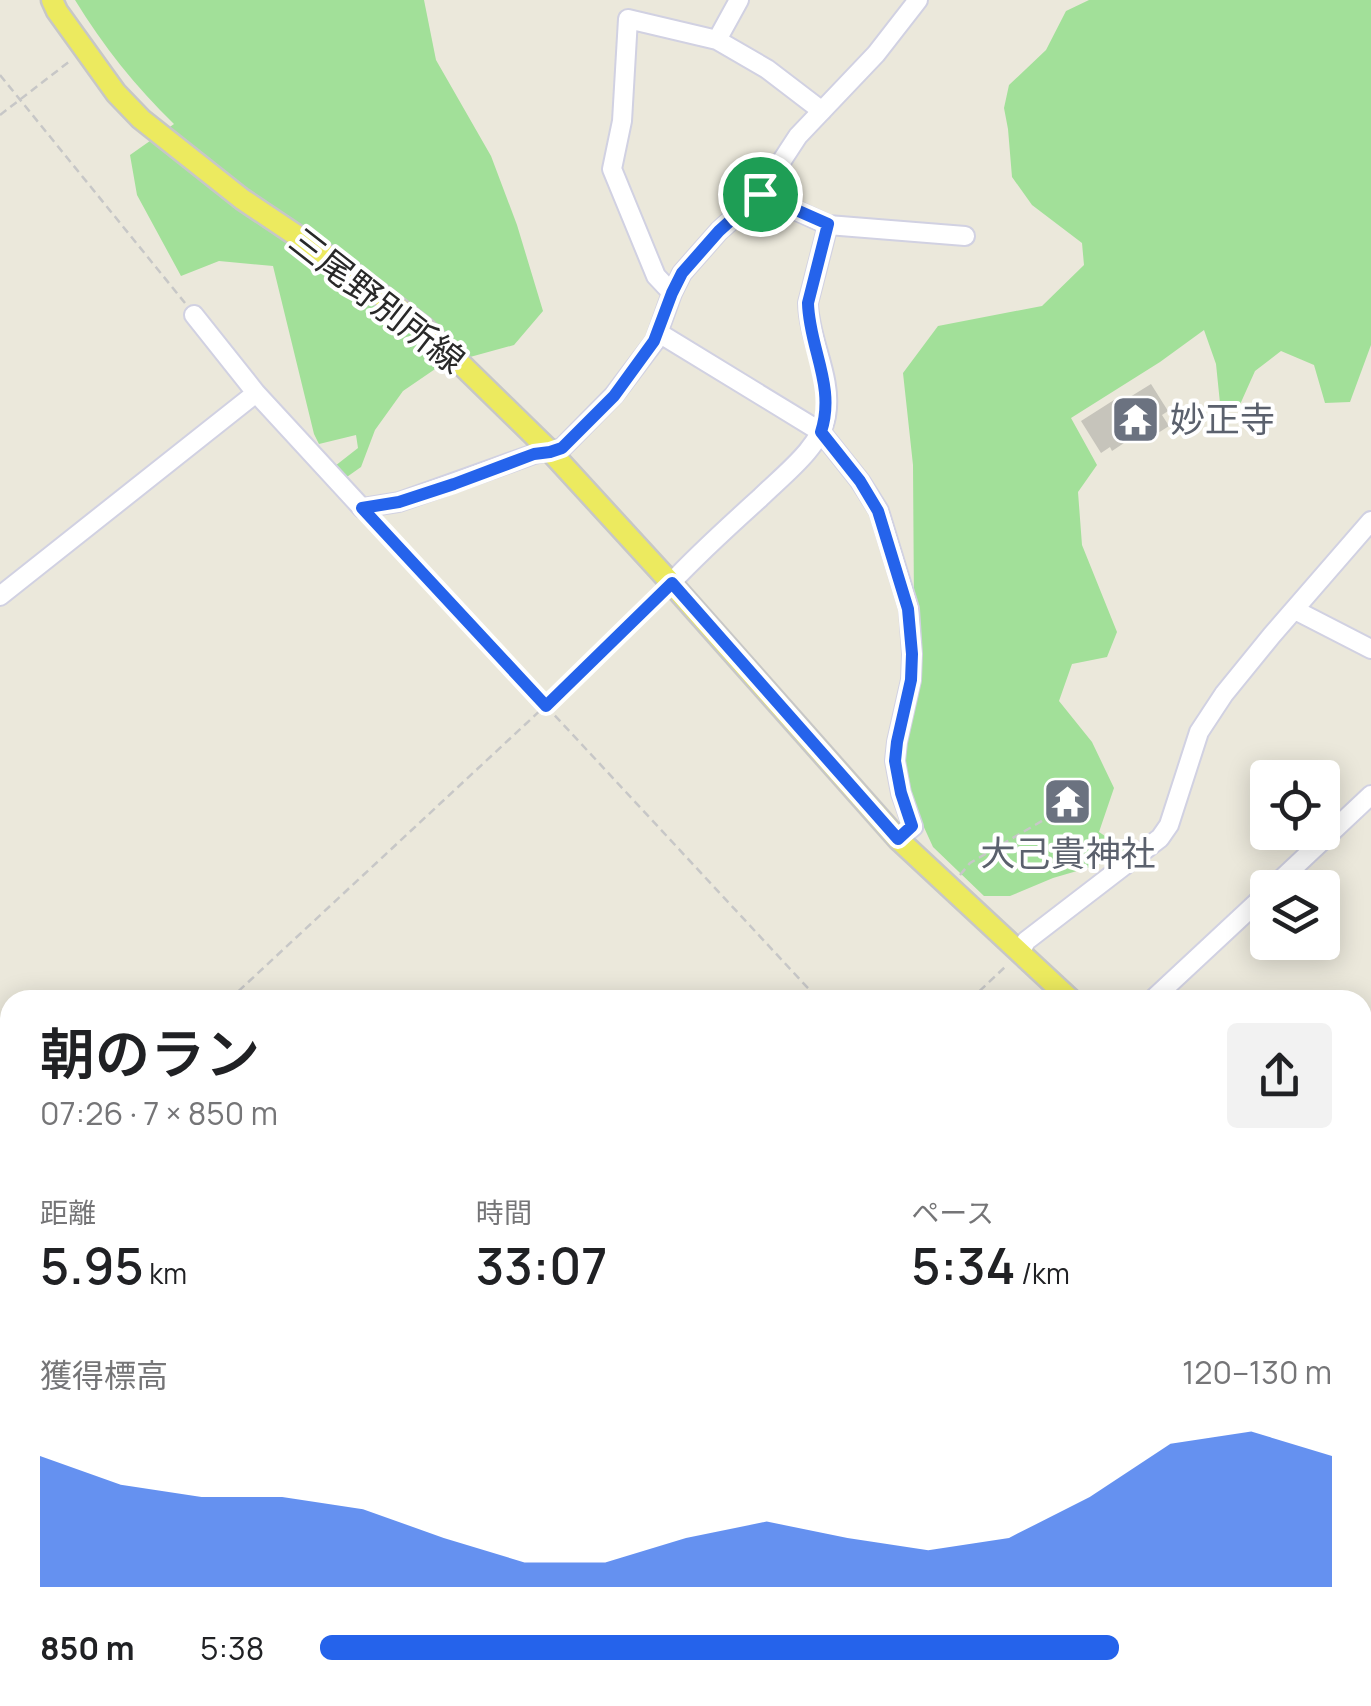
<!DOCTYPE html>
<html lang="ja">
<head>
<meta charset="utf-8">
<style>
  body { margin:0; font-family:Manrope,"Noto Sans JP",sans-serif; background:#f2f2f2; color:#202124; height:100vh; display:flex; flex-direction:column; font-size:38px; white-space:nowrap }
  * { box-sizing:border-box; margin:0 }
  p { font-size:32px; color:#757577 }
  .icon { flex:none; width:55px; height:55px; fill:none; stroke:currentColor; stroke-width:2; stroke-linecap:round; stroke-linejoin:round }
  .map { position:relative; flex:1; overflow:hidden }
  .side { position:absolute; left:0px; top:990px; width:1372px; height:718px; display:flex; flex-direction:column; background:#fff; border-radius:30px 30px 0 0; box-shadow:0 5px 25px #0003 }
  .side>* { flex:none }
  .buttons { position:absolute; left:1250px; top:760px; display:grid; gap:20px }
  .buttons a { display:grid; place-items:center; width:90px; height:90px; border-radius:10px; background:#fff; box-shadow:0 5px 25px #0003; font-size:50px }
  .pin { position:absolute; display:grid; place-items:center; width:85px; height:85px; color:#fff; margin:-42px; border:5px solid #fff; border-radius:50%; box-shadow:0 2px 10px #0007 }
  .round { display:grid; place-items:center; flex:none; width:105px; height:105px; border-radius:10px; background:#f2f2f2 }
  .overview { display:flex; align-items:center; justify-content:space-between; height:170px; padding:0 40px }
  h1 { font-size:55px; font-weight:600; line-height:75px }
  .figures { display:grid; grid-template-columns:repeat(3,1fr); gap:15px; height:170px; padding:10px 40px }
  .figures div { display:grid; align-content:center }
  .figures b { font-size:50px; font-weight:600 }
  .figures small { font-size:28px; font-weight:400 }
  .figures p { font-size:28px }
  .chart { height:280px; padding:20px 40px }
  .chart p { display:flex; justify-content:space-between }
  .chart svg { width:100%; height:180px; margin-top:10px; fill:#2563eb; opacity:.7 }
  ul { padding:0 40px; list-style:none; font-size:32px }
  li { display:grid; grid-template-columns:160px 120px 1fr; align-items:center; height:75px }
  li i { height:25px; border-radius:12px; background:#2563eb }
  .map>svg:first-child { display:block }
</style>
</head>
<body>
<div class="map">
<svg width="1371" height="1706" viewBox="0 0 1371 1706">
  <rect width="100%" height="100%" fill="#ebe8db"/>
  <path fill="#a2e099" d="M75 0H424L436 60 491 156 517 225 543 311 514 345 441 365 403 391 375 430 361 467 344 479 335 466 358 448 356 435 319 444 314 434 273 266 219 261 181 276 137 195 130 155 174 124C136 87 103 46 75 0Z
    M1089 0H1371V345L1350 402 1325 403 1314 365 1281 351 1255 371 1238 409 1221 413 1216 364 1204 330 1160 362 1071 418 1097 465 1078 492 1082 545 1117 632 1107 657 1072 664 1059 701 1092 742 1114 788 1099 832 1126 850 1118 859 1053 878 1010 896H984L933 847 906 788 903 761 921 682 914 605 913 465 903 373 938 326 1042 306 1084 265 1082 243 1032 205 1012 177 1008 129 1004 108 1009 85 1046 50 1066 11Z"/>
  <path fill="#c6c4bb" d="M1151 384 1168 411 1162 415 1169 426 1147 440 1142 431 1112 451 1110 447 1101 453 1081 421 1114 400 1117 405Z"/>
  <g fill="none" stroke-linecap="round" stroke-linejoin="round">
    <defs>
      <path id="minor" d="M717 40 767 69 822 111
        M760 194 828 225 965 236
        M672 293 656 276 612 169 622 121 628 19 717 40 739 0
        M194 315 256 393 362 508 399 502 534 454 562 448 614 395 655 341 672 293 682 273 719 231 760 194 798 136 876 54 918 0
        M659 333 821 432 860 481 879 511 909 609 912 654 911 680 897 742 895 761 901 793 913 827 898 839
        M671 583C699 553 730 525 760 498 782 476 821 447 826 416 833 377 809 341 808 303L828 225
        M0 596 256 393
        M1295 610 1371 649
        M1272 888 1371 795
        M1021 952 1026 941 1160 838 1169 825 1199 732 1224 694 1272 635 1371 521
        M1152 1000 1268 892
        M0 1511 10 1522
        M174 1698 183 1706
        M212 1698 222 1706"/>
      <path id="major" d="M52 0 57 11 116 93 141 119 242 199 348 270 424 328 551 452 671 583 898 839 1071 1000
        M1362 1309 1371 1318"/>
    </defs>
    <use href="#minor" stroke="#d1d1e2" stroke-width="22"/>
    <use href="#major" stroke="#c7c7c7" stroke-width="25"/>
    <path stroke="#c7c7c7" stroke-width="2.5" stroke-dasharray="8 5" stroke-linecap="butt" d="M0 75 185 303
      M0 115 70 61
      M378 525 819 1000
      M960 875 970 863 1047 818
      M229 1000 545 706 656 598
      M970 1000 1005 967
      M0 1213 10 1204
      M0 1449 10 1462
      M0 1559 10 1572
      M1362 1579 1371 1588
      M1362 1686 1371 1678
      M119 1698 127 1706
      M959 1706 968 1698
      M1341 1706 1350 1698"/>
    <use href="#minor" stroke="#fff" stroke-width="18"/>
    <use href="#major" stroke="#ecea5f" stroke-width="20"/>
  </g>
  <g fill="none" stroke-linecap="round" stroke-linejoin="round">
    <defs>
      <path id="route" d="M760 194 828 224 808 303C809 348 836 386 821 432L860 481 878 511 908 609 912 654 911 680 897 742 895 761 901 793 912 826 898 839 672 583 546 706 362 508 399 502 454 484 534 454 550 452 562 448 614 396 654 341 672 293 682 273 719 231Z"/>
    </defs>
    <use href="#route" stroke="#fff" stroke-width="20"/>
    <use href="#route" stroke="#2563eb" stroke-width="12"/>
  </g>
  <defs>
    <symbol id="temple-square" viewBox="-11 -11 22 22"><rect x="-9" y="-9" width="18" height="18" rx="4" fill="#6b7280" stroke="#fff"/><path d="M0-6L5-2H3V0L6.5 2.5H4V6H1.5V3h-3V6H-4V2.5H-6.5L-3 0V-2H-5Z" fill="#fff"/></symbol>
  </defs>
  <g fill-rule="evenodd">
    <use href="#temple-square" x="1108" y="392" width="55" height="55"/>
    <use href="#temple-square" x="1040" y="774" width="55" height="55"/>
  </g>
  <g text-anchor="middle" stroke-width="8" stroke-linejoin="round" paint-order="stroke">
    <g font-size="35" fill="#292929" stroke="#fff">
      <text transform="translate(377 301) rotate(38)" y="12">三尾野別所線</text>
    </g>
    <g font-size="35" fill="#5b616d" stroke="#fff" text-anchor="start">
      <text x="1170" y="432">妙正寺</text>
      <text x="1068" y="866" text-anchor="middle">大己貴神社</text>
    </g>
  </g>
</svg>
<div class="buttons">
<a><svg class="icon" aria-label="locate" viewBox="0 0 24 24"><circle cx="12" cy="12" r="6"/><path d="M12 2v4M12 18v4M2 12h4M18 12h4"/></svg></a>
<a><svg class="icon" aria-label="layers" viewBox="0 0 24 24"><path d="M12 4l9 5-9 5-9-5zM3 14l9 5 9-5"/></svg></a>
</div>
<div class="pin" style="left:760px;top:194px;background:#1e9e55"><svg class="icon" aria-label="arrive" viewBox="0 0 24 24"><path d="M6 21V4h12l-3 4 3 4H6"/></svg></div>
<section class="side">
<div class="overview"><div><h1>朝のラン</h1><p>07:26 · 7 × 850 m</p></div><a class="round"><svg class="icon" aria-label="share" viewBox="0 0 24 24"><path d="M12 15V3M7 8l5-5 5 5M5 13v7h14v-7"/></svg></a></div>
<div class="figures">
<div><p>距離</p><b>5.95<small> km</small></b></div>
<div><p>時間</p><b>33:07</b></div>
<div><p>ペース</p><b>5:34<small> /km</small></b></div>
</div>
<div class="chart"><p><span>獲得標高</span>120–130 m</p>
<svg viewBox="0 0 160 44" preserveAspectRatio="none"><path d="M0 44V12L10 19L20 22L30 22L40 25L50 32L60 38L70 38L80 32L90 28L100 32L110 35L120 32L130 22L140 9L150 6L160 12V44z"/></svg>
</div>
<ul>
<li><b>850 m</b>5:38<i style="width:79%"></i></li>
</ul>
</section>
</div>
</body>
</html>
